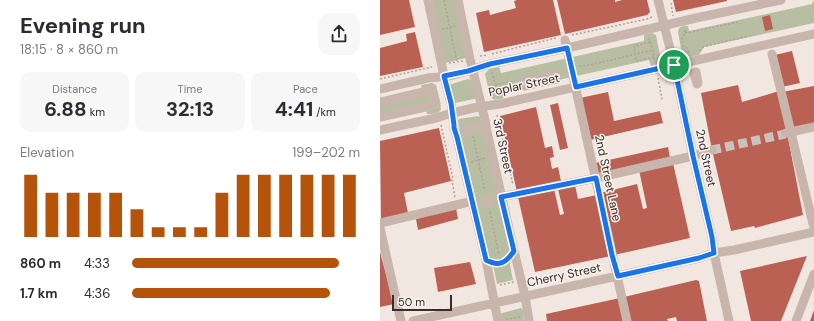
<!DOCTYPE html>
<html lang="en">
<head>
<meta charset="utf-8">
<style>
  body { margin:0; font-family:"DM Sans",sans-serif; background:#f7f7f7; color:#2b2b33; height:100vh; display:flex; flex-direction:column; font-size:15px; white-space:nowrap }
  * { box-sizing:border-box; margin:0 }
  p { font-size:13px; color:#7c7c81 }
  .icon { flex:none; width:22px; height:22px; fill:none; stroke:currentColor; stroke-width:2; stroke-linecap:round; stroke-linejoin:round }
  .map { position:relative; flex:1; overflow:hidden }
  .panel { display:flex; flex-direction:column; background:#fff; width:380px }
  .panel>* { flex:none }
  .scale { position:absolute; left:12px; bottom:10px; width:60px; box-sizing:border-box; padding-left:4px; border:2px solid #372d2b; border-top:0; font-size:11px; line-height:14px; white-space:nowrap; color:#372d2b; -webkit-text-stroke:3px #f8f1ec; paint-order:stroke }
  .pin { position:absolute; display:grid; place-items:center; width:34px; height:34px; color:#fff; margin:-17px; border:2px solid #fff; border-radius:50%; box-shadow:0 1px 4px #0007 }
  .round { display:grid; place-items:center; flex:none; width:42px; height:42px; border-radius:12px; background:#f7f7f7 }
  .overview { display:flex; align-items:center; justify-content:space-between; height:68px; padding:0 20px }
  h1 { font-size:22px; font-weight:700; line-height:30px }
  .stats { display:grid; grid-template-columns:repeat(3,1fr); gap:6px; height:68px; padding:4px 20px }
  .stats div { display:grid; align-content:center; border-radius:10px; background:#f7f7f7; text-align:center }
  .stats b { font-size:20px; font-weight:700 }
  .stats small { font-size:11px; font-weight:400 }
  .stats p { font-size:11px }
  .chart { height:112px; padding:8px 20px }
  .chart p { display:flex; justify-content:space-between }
  .chart svg { width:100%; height:72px; margin-top:4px; stroke:#b45309; stroke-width:6 }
  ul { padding:0 20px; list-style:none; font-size:13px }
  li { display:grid; grid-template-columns:64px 48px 1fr; align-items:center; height:30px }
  li i { height:10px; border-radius:5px; background:#b45309 }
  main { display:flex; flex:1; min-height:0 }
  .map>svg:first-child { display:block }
</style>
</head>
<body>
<main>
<section class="panel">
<div class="overview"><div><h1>Evening run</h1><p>18:15 · 8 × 860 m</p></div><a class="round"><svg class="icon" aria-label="share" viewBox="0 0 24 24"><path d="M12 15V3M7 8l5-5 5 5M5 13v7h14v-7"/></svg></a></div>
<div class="stats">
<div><p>Distance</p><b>6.88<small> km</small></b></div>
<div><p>Time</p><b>32:13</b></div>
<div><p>Pace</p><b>4:41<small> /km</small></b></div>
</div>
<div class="chart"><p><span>Elevation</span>199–202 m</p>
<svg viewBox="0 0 160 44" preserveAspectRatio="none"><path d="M5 44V6M15 44V17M25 44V17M35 44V17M45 44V17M55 44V27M65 44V38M75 44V38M85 44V38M95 44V17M105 44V6M115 44V6M125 44V6M135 44V6M145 44V6M155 44V6"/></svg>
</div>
<ul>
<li><b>860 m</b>4:33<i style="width:91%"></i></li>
<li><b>1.7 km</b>4:36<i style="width:87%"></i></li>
</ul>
</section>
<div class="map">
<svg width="434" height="321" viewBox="0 0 434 321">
  <rect width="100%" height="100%" fill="#f1e7e0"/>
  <path fill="#b8bea1" d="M52 0H75L86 58 65 63Z
    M434 0V23L324 47 319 55 309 57H305L302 54 298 32C298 27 303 25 308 26L309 31 432 4Z
    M272 33 276 35 281 61 280 63 271 66 269 60 124 92V98C119 99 113 102 110 96L105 74 109 69 119 67 121 73 264 41V35Z
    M88 79 91 80 96 98 94 99 75 103 70 85 72 84Z
    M52 83 56 85C57 90 63 108 60 111 58 114 51 114 47 114L46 109 0 120V100L42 90 41 85Z
    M98 116 100 117 129 246 130 265 133 280 117 284 114 269 106 250 78 121 79 119Z
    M141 308 143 310 144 321H122L121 314 122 313Z"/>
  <path fill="#ba6154" d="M0 0H29L35 27 0 35Z
    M137 0H173L181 35 104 52 96 13 109 10 110 15 136 8 134 1Z
    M177 0H235V2L242 0H267L270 12 267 15 185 34Z
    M293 0H347V1L296 12Z
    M390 15 393 29 385 31 382 17Z
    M35 32 43 67 0 76V48L27 41 26 34Z
    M412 51 420 83 402 87 395 55Z
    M358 85 362 102 376 98 399 91 423 215 375 228 374 226 351 231 332 150 321 93Z
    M434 86V124L412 129 402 92Z
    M228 92 234 121 280 111 283 123 210 140 200 98Z
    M178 103 188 148 180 150 170 105Z
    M156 107 165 148 172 146 174 157 170 158 172 169 178 167 181 181 137 192 120 116Z
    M59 128 71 181 24 193 28 213 1 219 0 141Z
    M288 147 290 158 217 174 215 163Z
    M293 163 310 238 234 255 220 193 257 184 263 209 267 208 259 170Z
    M195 185 198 199 217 195 231 256 155 272 138 197 174 189 180 215 184 214 178 189Z
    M76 208 78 219 38 230 36 219Z
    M0 252 14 304 0 307Z
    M427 256 401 321H371L360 271Z
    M90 262 96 284 58 292 54 268Z
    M316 280 319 281 327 321H297L296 317 287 319 288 321H249L244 297Z
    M240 298 245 321H167L166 314Z
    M434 310V321H430Z"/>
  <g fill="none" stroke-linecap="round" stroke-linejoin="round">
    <path stroke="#ccc2bc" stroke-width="9" stroke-dasharray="9 4.5" stroke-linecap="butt" d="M332 150 405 134"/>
    <path stroke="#b3a097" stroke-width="1.5" stroke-dasharray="2 2" stroke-linecap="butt" d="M64 0 77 62
      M291 3 293 16
      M62 29 76 26
      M305 30V33L302 39 303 46 307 48 309 53
      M305 33 358 22
      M192 35 267 19 274 16
      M269 38 273 50 274 61
      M270 42 254 46 256 61 274 57
      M320 51 323 47 368 36
      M112 54 127 50 176 38
      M100 56 108 55
      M69 63 83 61
      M199 66 210 65 273 50
      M112 72 118 96
      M278 78 282 99
      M0 79 52 67
      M115 85 135 81
      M117 115 133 185
      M61 125 73 179 72 180 75 198
      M93 136 105 191
      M91 162 105 158
      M110 212 119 255
      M120 285 134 282
      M126 319 140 317"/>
    <path stroke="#c8b6ac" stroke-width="9" d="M48 0 64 76 71 103 74 125V128L77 137 106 260 118 321
      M78 0 90 59 105 120 107 132 134 251 145 296 149 321
      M278 0 294 65 313 156 332 237 334 253 349 321
      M185 40 247 321
      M392 54 434 228
      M316 72 318 83 317 84 314 73Z
      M176 75 177 79 144 86 143 81Z
      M0 89 48 78 70 76 88 71 110 64 187 48 316 18 401 0
      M0 102 52 90 55 105 0 117
      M0 130 56 118 72 113 98 107 120 104 434 34
      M406 133 434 127
      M77 137C84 129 98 123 107 132
      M121 197 216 178 313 156 332 150
      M109 199 110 203 106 204 105 200Z
      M0 223 93 201
      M0 228 21 321
      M106 260C119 267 126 263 134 251
      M33 321 319 258 334 253 354 250 434 232
      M416 321 434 274"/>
  </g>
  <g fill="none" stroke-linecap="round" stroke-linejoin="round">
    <defs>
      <path id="route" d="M187 48 196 87 294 65 313 156 332 237 334 253 319 258 238 276 232 255 216 178 121 197 134 251C126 263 119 267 106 260L77 137 74 128V125L71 103 64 76 88 71 110 64Z"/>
    </defs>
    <use href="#route" stroke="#fff" stroke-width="8"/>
    <use href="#route" stroke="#1a73e8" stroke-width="5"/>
  </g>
  <g text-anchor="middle" stroke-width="3" stroke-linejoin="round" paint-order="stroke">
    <g font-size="12" fill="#372d2b" stroke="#f8f1ec">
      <text transform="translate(144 85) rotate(-12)" y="4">Poplar Street</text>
      <text transform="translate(123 146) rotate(78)" y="4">3rd Street</text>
      <text transform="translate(326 158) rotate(78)" y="4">2nd Street</text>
      <text transform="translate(228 178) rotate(78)" y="4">2nd Street Lane</text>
      <text transform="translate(184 275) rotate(-12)" y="4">Cherry Street</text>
    </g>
  </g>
</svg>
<div class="scale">50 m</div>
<div class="pin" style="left:294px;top:65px;background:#1e9e55"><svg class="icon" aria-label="arrive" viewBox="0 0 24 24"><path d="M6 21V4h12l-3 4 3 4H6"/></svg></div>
</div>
</main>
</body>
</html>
